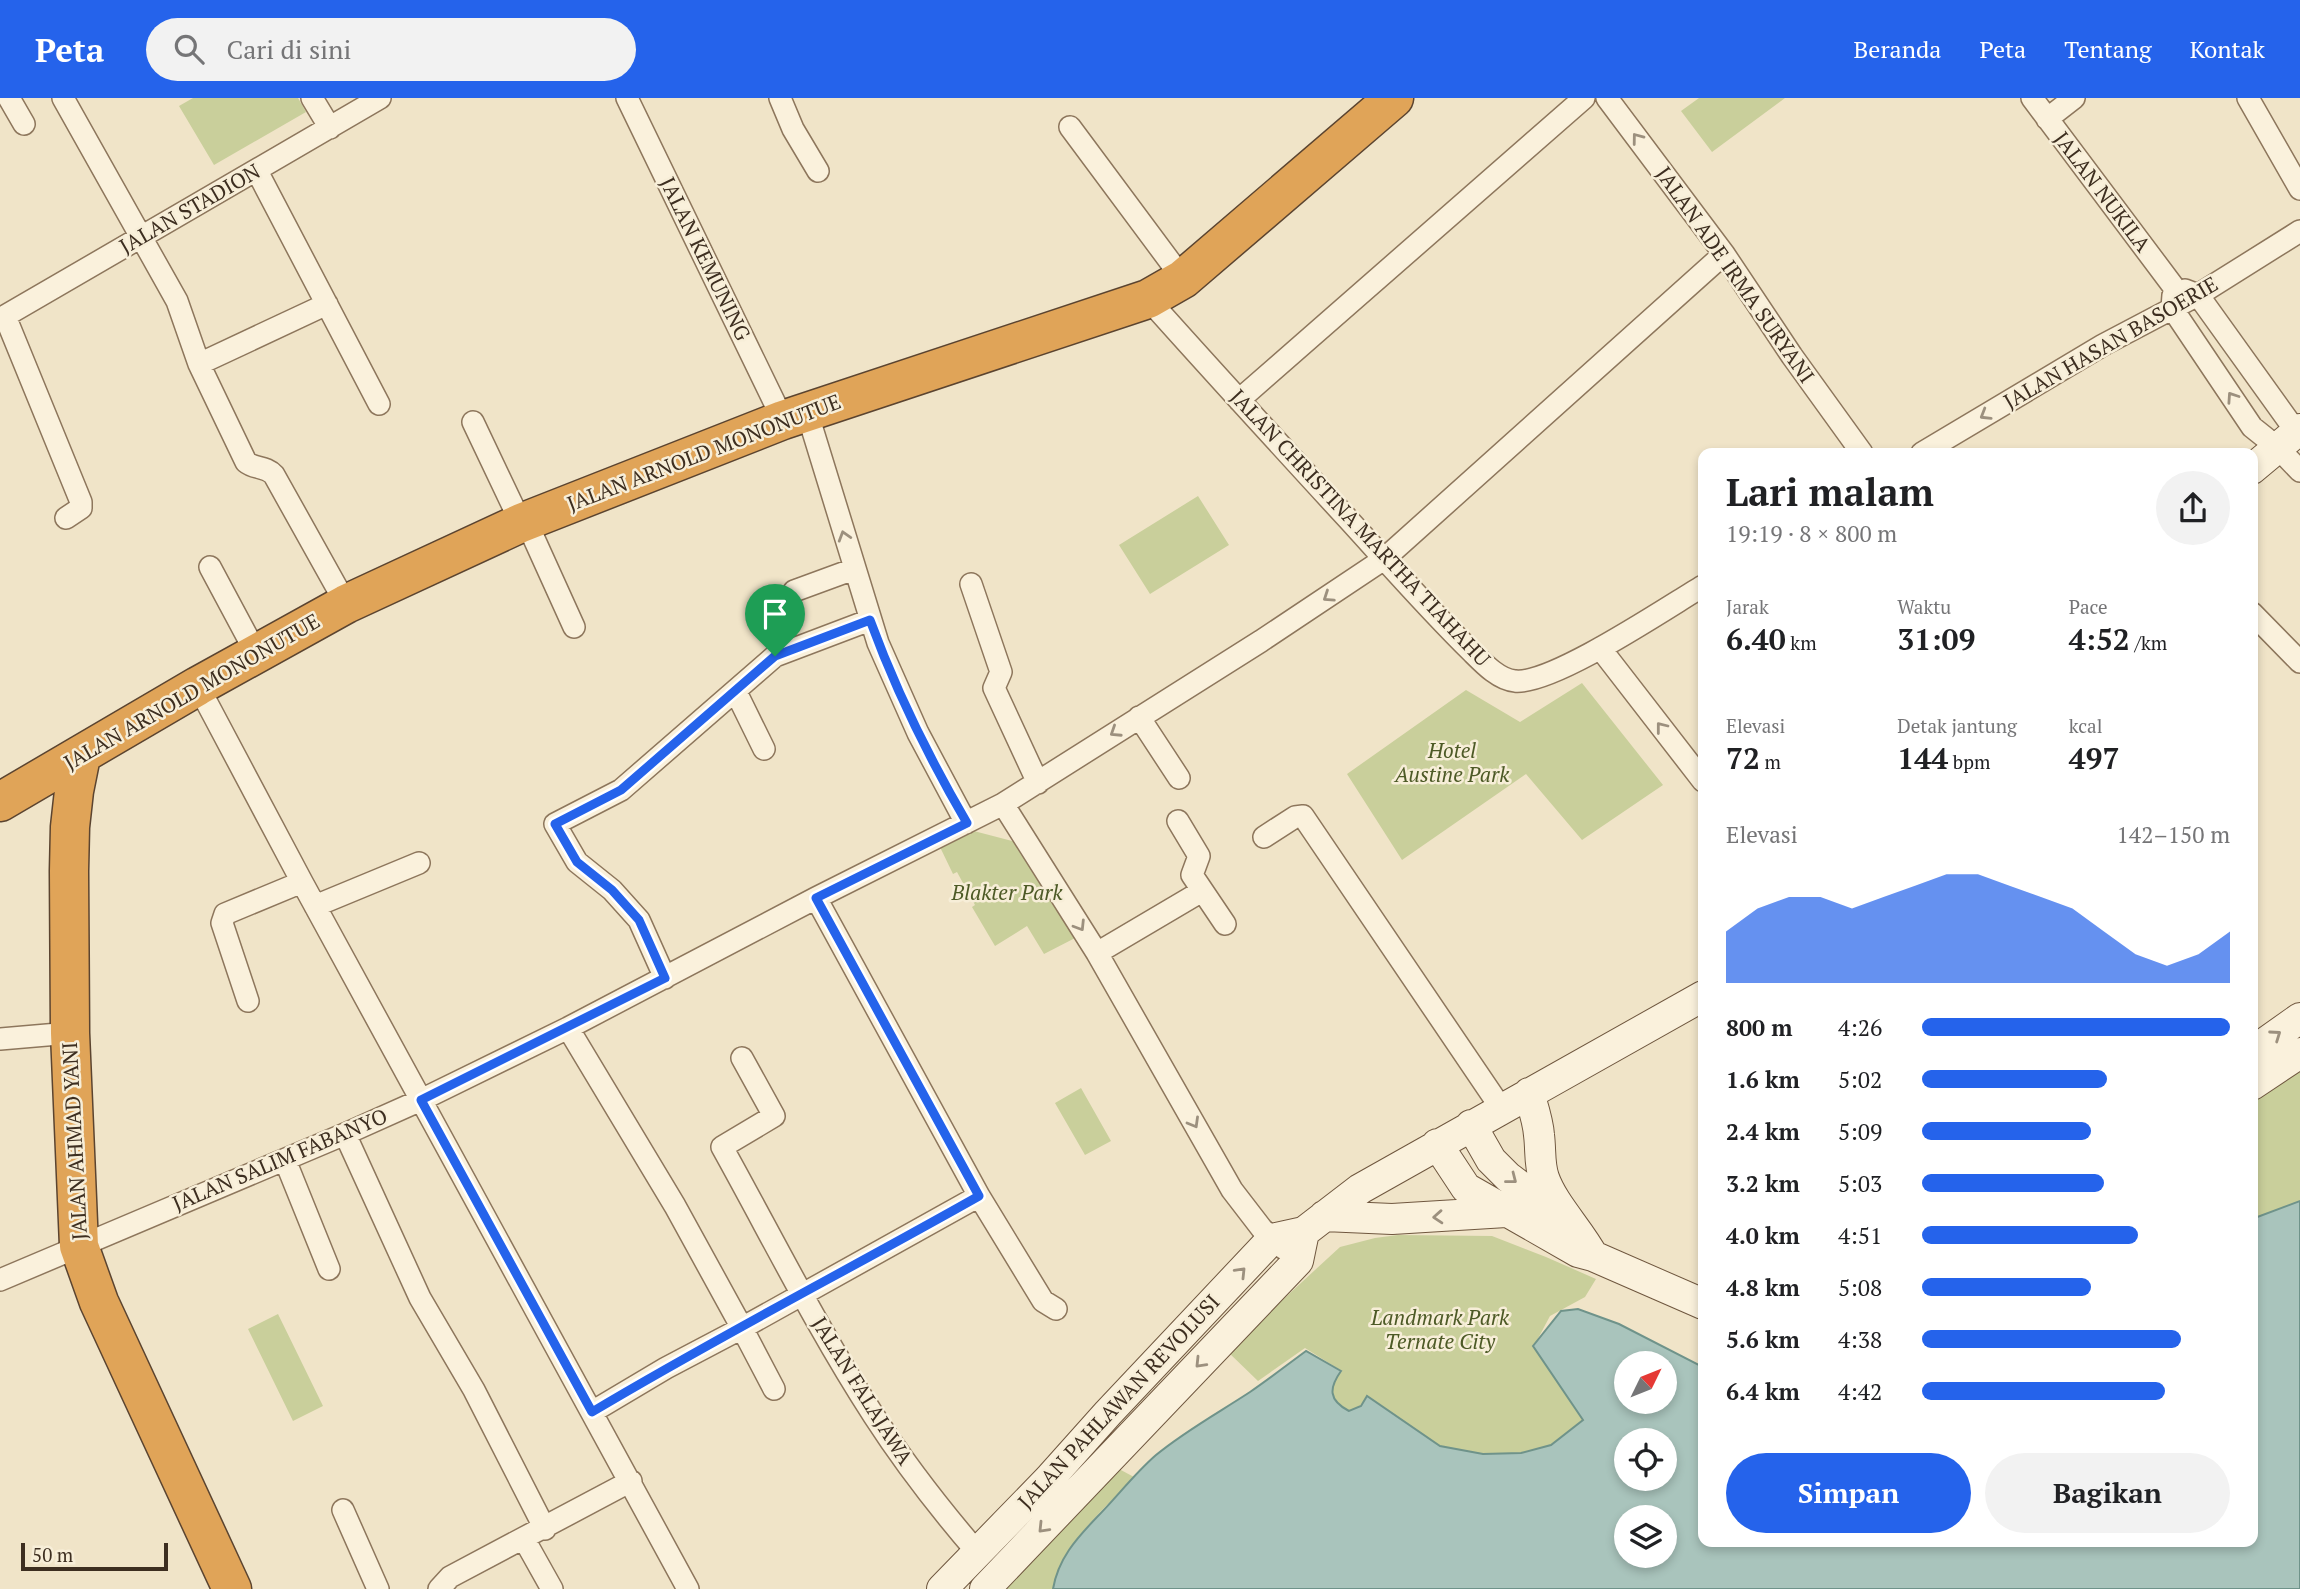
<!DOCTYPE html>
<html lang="id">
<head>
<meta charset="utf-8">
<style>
  body { margin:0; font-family:"PT Serif",serif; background:#f2f2f2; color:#202124; height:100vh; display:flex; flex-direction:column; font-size:26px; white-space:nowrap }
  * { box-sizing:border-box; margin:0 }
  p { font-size:23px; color:#757577 }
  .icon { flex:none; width:38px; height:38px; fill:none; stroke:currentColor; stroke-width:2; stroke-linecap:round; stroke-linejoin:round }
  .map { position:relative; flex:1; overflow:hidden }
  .details { position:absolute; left:1698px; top:350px; width:560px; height:1099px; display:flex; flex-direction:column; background:#fff; border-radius:14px; box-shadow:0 4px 10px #0003 }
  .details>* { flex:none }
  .needle { width:46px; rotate:47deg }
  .controls { position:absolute; left:1614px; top:1253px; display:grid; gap:14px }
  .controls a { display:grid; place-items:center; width:63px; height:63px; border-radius:50%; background:#fff; box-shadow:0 4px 10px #0003; font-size:35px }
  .scale { position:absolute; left:21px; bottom:18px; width:147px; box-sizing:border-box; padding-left:7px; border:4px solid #3d2e20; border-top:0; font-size:19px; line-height:24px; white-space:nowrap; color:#3d2e20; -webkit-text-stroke:5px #f7eed8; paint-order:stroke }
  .pin { position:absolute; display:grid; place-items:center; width:60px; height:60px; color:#fff; margin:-72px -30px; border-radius:50% 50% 50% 0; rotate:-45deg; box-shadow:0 0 7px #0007 }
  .pin .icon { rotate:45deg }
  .round { display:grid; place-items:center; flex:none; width:74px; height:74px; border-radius:37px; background:#f2f2f2 }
  .summary { display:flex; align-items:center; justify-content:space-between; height:119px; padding:0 28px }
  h1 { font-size:38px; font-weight:600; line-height:52px }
  .stats { display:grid; grid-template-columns:repeat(3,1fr); gap:10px; height:119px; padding:7px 28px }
  .stats div { display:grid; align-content:center }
  .stats b { font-size:30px; font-weight:600 }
  .stats small { font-size:19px; font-weight:400 }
  .stats p { font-size:19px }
  .chart { height:196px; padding:14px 28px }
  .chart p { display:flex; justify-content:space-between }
  .chart svg { width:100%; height:126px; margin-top:7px; fill:#2563eb; opacity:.7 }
  .action { display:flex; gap:14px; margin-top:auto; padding:14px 28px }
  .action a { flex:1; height:80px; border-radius:42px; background:#2563eb; color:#fff; font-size:28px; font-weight:600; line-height:80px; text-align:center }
  .action a+a { background:#f2f2f2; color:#202124 }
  ul { padding:0 28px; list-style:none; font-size:23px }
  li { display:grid; grid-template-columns:112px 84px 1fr; align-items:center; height:52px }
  li i { height:18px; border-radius:9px; background:#2563eb }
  header { display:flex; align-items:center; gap:42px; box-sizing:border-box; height:98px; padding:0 35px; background:#2563eb; color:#fff }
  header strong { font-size:33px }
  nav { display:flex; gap:38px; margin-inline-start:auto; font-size:24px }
  .search { width:490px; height:63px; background:#f2f2f2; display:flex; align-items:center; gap:18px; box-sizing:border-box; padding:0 24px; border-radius:38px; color:#757577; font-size:26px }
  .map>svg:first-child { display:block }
</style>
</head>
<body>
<header>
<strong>Peta</strong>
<div class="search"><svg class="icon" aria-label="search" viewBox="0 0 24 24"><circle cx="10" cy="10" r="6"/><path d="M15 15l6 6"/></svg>Cari di sini</div>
<nav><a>Beranda</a><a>Peta</a><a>Tentang</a><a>Kontak</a></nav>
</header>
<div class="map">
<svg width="2300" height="1491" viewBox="0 0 2300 1491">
  <rect width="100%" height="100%" fill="#f0e4c8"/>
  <path fill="#c9cf9b" d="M193 0H298L306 14 214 67 179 8Z
    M1699 0H1785L1712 54 1681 13Z
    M1198 398 1229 447 1150 496 1119 447Z
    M1582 585 1663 687 1582 742 1526 676 1402 762 1347 676 1466 592 1520 624Z
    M970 732 1016 744 1077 839 1044 856 1027 828 995 848 972 809 975 807 957 774 953 776 939 747Z
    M2300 966V1103L2252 1121V996Z
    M1081 990 1111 1043 1085 1057 1055 1005Z
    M1398 1137 1492 1138 1546 1159 1596 1181 1585 1199 1550 1218 1534 1248 1583 1322 1551 1347 1521 1355 1483 1356 1440 1348 1367 1299C1362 1306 1358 1311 1349 1313 1328 1302 1329 1290 1340 1272L1305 1250 1258 1283 1227 1253 1340 1149 1375 1140Z
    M278 1216 323 1308 293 1323 248 1231Z
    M1119 1371 1134 1379C1104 1412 1061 1446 1053 1491H998Z"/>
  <path fill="#a9c4bc" stroke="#6f938a" stroke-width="2" fill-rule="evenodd" d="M2300 1103V1491H1053C1058 1461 1076 1441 1097 1419 1117 1399 1134 1376 1156 1357 1185 1333 1218 1315 1250 1294 1269 1281 1287 1267 1306 1253L1341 1273C1329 1290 1328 1302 1349 1313L1361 1308 1367 1298 1440 1348 1483 1356 1521 1355 1551 1347 1583 1322 1533 1248 1561 1213 1578 1211 1619 1226 1703 1269V1444H2252V1121ZM1626 1265H1664V1304H1626ZM1626 1342H1664V1381H1626ZM1626 1419H1664V1458H1626Z"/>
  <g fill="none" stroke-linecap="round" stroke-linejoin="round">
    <defs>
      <path id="street" d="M9 0 24 26
        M63 0 177 203 199 266 246 364C254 371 266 368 274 377L346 506
        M312 0 330 30
        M627 0 783 322
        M780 0 793 31 818 73
        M1607 0 1724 156 1792 258 1862 355
        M2032 0 2173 188
        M2248 0 2300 91
        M2047 21 2074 0
        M1070 29 1183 181
        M257 73 379 306
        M2185 192 2198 197 2300 339
        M2173 197 2172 210 2252 329 2277 349 2300 373
        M1148 201C1214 275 1281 348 1348 421 1389 466 1429 512 1472 554 1483 565 1499 582 1515 583 1552 587 1666 510 1703 488
        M5 218 81 404V410L66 420
        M0 221 380 0
        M199 266 327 206
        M1239 302 1584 0
        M807 314 878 545 918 635 966 725
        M473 324 521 425
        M1922 355 2103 247 2198 197 2300 133
        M526 423 574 529
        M210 469 256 555
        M971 486 1001 574 994 590 1038 685
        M794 493 854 471
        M2252 515 2300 564
        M1600 550 1703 683
        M198 588 302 784 688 1491
        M736 594 764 651
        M1139 619 1179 680
        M1178 723 1199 758 1192 777 1225 826
        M1264 739 1295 719 1303 718 1501 1010
        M315 808 419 765
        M1097 855 1202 793
        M665 880 639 822 612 792 577 764 555 726 621 692 775 558 870 522
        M248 903 222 825 225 816 302 784
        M568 930 675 1108 742 1230 979 1098 816 800
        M0 941 70 935
        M742 960 774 1018 722 1049C772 1139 818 1232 874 1318 905 1366 940 1411 977 1454
        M345 1036 420 1200 474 1292 545 1431
        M285 1062 329 1171
        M979 1098 1043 1203 1056 1211
        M1283 1150 1262 1131 1232 1092 1097 855 1003 706 1261 543 1384 461 1724 156
        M0 1182 345 1036 421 1002 568 930 816 800 1003 706
        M592 1314 666 1270 742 1230 774 1291
        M343 1412 378 1491
        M524 1441 552 1491
        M439 1491 450 1479 631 1383"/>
      <path id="secondary" d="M2252 371 2300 331
        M2252 954 2300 920
        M2252 987 2300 955
        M1529 995C1533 1009 1538 1023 1539 1037 1541 1052 1539 1066 1544 1080 1553 1106 1579 1132 1593 1158
        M1471 1027 1491 1062 1508 1079 1557 1116
        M1437 1046 1466 1090 1578 1154 1593 1158 1703 1206
        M1324 1118 1392 1121 1506 1114
        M942 1491 1049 1381 1108 1315 1272 1141 1304 1134 1360 1091 1703 898
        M985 1491 1298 1163 1304 1134"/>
      <path id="highway" d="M81 658 74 693 70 729 69 773 70 935 79 1148 99 1204 232 1491
        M0 704 198 588 346 506 521 425 783 322 1148 201 1183 181 1394 0"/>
    </defs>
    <use href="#street" stroke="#8d765c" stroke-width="24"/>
    <use href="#secondary" stroke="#6f573f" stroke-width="32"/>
    <use href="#highway" stroke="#5b4430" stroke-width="41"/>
    <use href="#street" stroke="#faf1dc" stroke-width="21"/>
    <use href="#secondary" stroke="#faf1dc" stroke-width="30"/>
    <use href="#highway" stroke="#e0a458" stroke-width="38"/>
  </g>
  <defs><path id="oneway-chevron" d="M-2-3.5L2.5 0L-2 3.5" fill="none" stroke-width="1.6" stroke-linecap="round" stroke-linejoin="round" transform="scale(1.75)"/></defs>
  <g stroke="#9c907e">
    <use href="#oneway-chevron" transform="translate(1637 40) rotate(-127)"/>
    <use href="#oneway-chevron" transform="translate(2232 299) rotate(-124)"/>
    <use href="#oneway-chevron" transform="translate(1985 317) rotate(149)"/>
    <use href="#oneway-chevron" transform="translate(844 438) rotate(-107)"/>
    <use href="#oneway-chevron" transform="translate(1328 499) rotate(146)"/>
    <use href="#oneway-chevron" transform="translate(1661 629) rotate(-128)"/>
    <use href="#oneway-chevron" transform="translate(1115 634) rotate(147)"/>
    <use href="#oneway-chevron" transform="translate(1080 828) rotate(58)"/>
    <use href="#oneway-chevron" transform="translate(2276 937) rotate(-35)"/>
    <use href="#oneway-chevron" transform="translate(1194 1025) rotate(60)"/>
    <use href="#oneway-chevron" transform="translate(1512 1081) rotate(38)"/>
    <use href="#oneway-chevron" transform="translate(1438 1119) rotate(176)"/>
    <use href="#oneway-chevron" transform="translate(1241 1174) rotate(-46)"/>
    <use href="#oneway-chevron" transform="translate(1200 1265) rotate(134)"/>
    <use href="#oneway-chevron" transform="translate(1043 1430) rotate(134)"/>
  </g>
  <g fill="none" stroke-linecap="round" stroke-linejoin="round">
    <defs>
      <path id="route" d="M870 522C896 593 929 660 967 725L816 800 979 1098C850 1171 719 1238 592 1314L421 1002 665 880 639 822 612 792 577 764 555 726 621 692 775 558Z"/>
    </defs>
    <use href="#route" stroke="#fff" stroke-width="14"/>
    <use href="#route" stroke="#2563eb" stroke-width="9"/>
  </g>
  <g text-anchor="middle" stroke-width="5" stroke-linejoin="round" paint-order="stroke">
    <g font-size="21" fill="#3d2e20" stroke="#f7eed8">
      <text transform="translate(2102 94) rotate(53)" y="7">JALAN NUKILA</text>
      <text transform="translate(190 111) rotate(-30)" y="7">JALAN STADION</text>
      <text transform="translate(705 161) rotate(64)" y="7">JALAN KEMUNING</text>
      <text transform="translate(1735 177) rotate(55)" y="7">JALAN ADE IRMA SURYANI</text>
      <text transform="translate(2111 245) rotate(-30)" y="7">JALAN HASAN BASOERIE</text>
      <text transform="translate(704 355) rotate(-21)" y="7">JALAN ARNOLD MONONUTUE</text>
      <text transform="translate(1360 430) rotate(47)" y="7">JALAN CHRISTINA MARTHA TIAHAHU</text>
      <text transform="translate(192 594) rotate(-30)" y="7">JALAN ARNOLD MONONUTUE</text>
      <text transform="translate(75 1043) rotate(-93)" y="7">JALAN AHMAD YANI</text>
      <text transform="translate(280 1062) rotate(-23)" y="7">JALAN SALIM FABANYO</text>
      <text transform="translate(862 1293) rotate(58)" y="7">JALAN FALAJAWA</text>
      <text transform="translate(1119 1304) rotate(-47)" y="7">JALAN PAHLAWAN REVOLUSI</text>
    </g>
    <g font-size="21" font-style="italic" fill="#4d5a26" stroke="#f7eed8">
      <text x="1452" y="660">Hotel<tspan x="1452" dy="24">Austine Park</tspan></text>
      <text x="1007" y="802">Blakter Park</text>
      <text x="1440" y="1227">Landmark Park<tspan x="1440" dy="24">Ternate City</tspan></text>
    </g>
  </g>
</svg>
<div class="controls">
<a><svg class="needle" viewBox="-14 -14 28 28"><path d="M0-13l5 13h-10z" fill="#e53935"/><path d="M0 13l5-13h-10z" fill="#757577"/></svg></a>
<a><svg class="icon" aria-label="locate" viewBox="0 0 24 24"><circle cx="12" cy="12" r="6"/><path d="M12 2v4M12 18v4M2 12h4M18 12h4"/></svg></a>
<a><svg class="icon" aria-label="layers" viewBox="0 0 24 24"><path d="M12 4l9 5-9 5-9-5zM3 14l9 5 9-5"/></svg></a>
</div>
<div class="scale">50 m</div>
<div class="pin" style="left:775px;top:558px;background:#1e9e55"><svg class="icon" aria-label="arrive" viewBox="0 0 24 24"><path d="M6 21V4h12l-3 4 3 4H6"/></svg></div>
<section class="details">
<div class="summary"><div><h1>Lari malam</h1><p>19:19 · 8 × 800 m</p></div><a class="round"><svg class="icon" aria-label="share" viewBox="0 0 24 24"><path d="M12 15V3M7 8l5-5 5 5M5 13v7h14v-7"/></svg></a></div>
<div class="stats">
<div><p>Jarak</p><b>6.40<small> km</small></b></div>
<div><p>Waktu</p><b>31:09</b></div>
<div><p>Pace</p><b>4:52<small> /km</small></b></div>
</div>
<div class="stats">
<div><p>Elevasi</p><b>72<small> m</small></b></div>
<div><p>Detak jantung</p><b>144<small> bpm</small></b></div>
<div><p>kcal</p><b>497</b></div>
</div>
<div class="chart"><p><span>Elevasi</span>142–150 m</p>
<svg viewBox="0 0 160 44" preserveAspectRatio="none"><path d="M0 44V26L10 18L20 14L30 14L40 18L50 14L60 10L70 6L80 6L90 10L100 14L110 18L120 26L130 34L140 38L150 34L160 26V44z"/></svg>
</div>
<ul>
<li><b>800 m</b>4:26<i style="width:100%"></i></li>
<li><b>1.6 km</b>5:02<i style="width:60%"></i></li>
<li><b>2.4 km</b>5:09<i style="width:55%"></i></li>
<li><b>3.2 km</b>5:03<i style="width:59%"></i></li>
<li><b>4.0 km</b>4:51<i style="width:70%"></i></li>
<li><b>4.8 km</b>5:08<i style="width:55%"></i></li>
<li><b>5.6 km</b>4:38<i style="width:84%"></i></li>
<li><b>6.4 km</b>4:42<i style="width:79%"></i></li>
</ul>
<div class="action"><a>Simpan</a><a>Bagikan</a></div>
</section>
</div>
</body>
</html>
